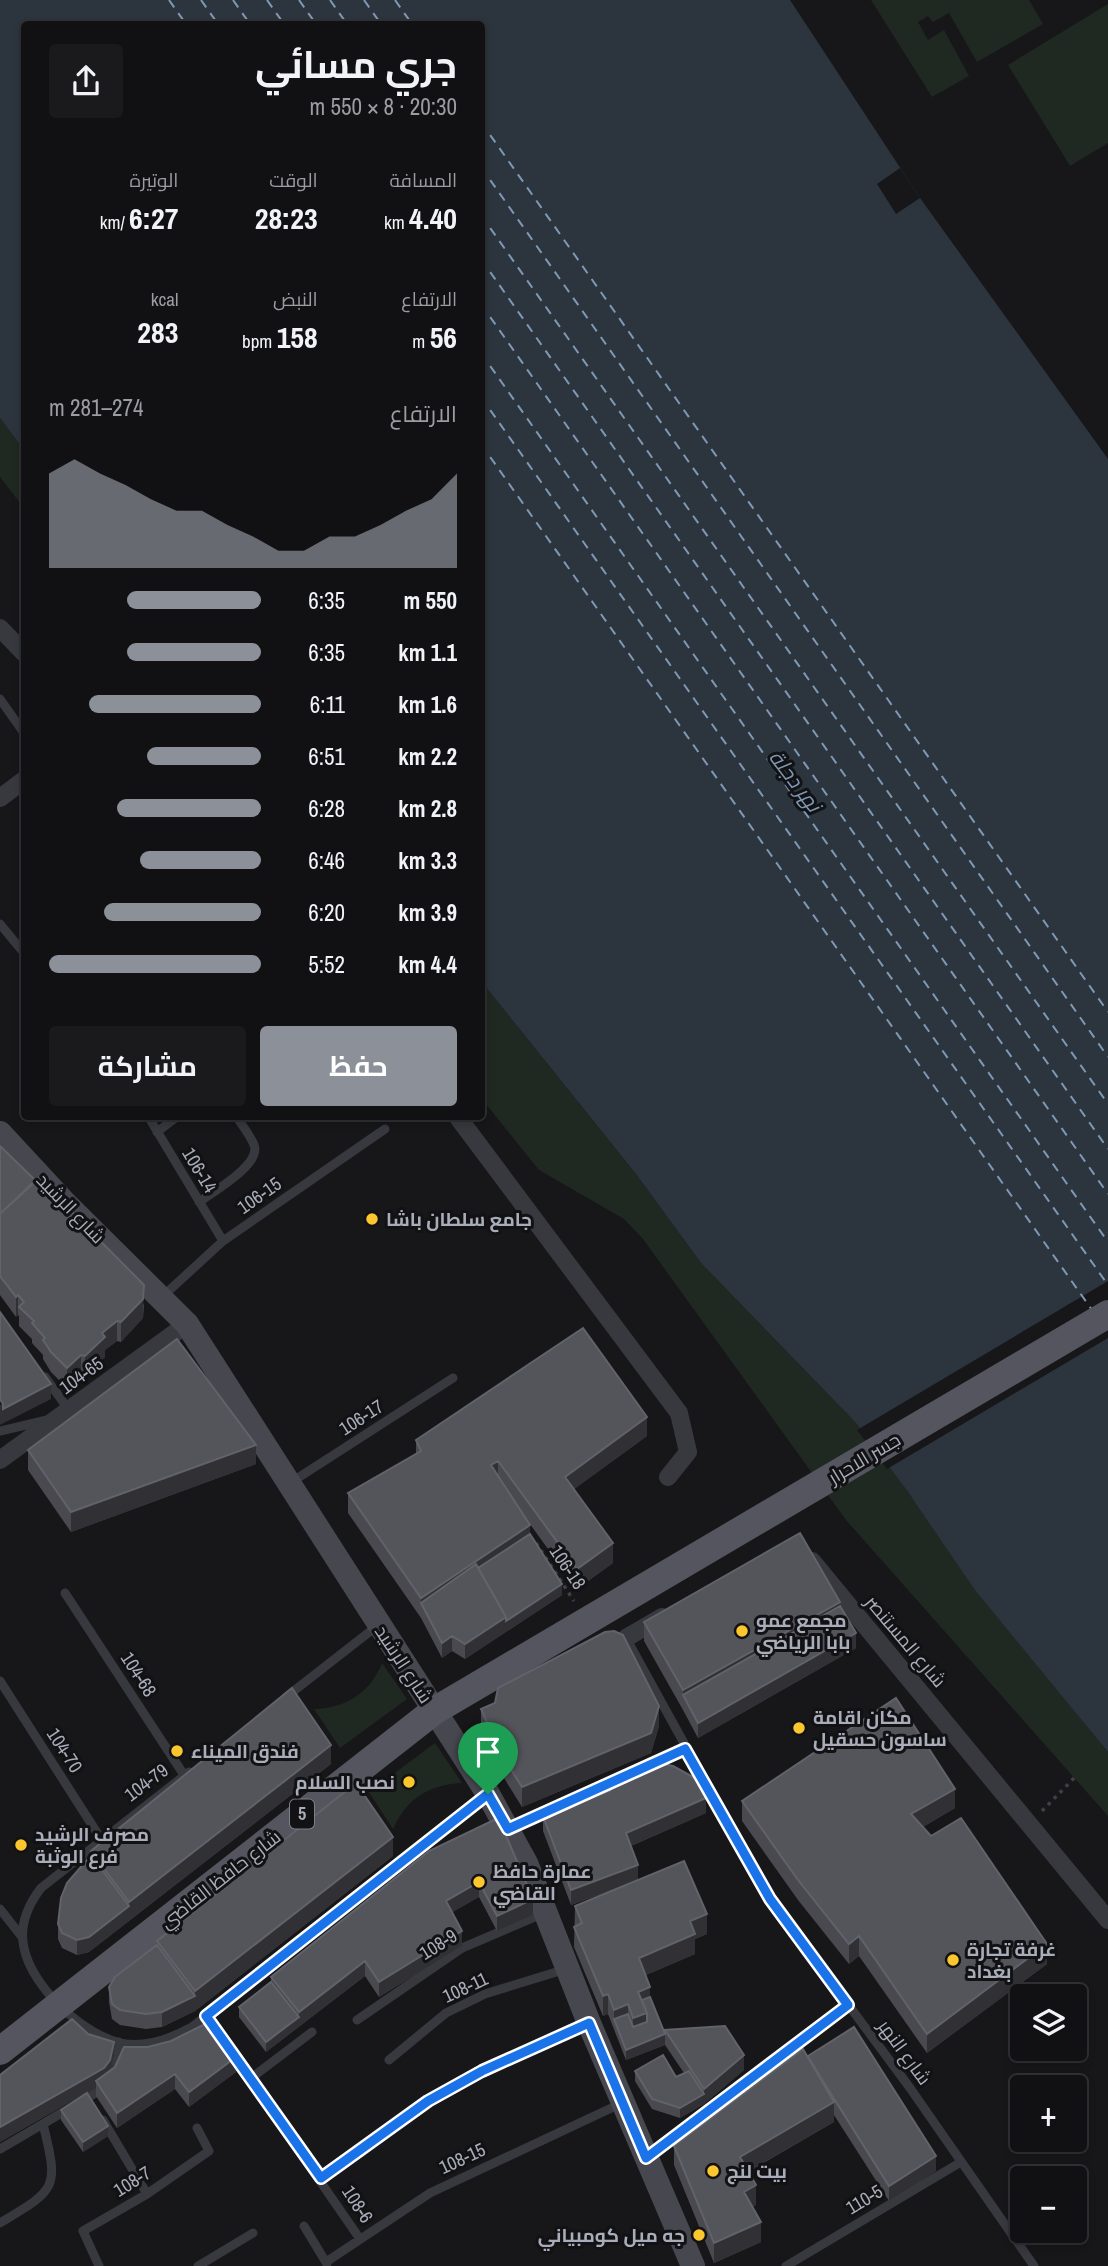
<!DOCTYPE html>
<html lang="ar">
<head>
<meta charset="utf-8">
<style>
  body { margin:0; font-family:"Archivo Narrow",Cairo,sans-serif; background:#1a1a1d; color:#f1f3f6; direction:rtl; height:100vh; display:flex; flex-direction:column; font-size:26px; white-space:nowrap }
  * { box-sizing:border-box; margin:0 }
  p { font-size:23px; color:#9c9da0 }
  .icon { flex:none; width:38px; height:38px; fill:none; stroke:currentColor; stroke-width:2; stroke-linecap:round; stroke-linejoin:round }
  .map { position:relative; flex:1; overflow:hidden; direction:ltr }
  .details { position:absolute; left:21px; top:21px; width:464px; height:1099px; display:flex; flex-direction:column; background:#111114; border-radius:7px; box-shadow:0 4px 10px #0003,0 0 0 2px #303134; direction:rtl }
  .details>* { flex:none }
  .controls { position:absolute; left:1010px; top:1984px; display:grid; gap:14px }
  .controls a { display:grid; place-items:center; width:77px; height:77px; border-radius:7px; background:#111114; box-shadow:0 4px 10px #0003,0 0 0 2px #303134; font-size:35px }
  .pin { position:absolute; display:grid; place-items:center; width:60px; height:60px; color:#fff; margin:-72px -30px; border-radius:50% 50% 50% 0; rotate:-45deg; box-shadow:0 0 7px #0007 }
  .pin .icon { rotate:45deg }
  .round { display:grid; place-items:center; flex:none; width:74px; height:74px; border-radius:7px; background:#1a1a1d }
  .summary { display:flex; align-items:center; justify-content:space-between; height:119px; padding:0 28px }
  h1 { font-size:38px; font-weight:700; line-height:52px }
  .stats { display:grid; grid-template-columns:repeat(3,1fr); gap:10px; height:119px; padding:7px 28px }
  .stats div { display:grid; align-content:center }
  .stats b { font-size:30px; font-weight:700 }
  .stats small { font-size:19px; font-weight:400 }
  .stats p { font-size:19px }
  .chart { height:196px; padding:14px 28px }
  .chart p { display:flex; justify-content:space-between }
  .chart svg { width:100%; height:126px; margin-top:7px; fill:#8c9099; opacity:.7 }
  .action { display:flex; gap:14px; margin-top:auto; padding:14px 28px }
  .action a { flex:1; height:80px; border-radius:7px; background:#8c9099; color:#fff; font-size:28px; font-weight:700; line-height:80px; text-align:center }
  .action a+a { background:#1a1a1d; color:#f1f3f6 }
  ul { padding:0 28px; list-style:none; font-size:23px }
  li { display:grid; grid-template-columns:112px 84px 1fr; align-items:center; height:52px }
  li i { height:18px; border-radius:9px; background:#8c9099 }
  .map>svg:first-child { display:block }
</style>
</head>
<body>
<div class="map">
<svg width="1108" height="2266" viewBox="0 0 1108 2266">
  <rect width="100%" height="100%" fill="#17171a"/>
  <path fill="#1f2821" d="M871 0H1029L1043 24 977 62 949 13 933 22 928 16 918 22 928 40 944 30 969 76 932 97Z
    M1108 4V143L1070 166 1008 65Z
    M0 418 24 450V508L0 477Z
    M481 981 636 1174 701 1263 856 1423 1035 1661 1108 1752V1816L846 1520 643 1239 624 1219 539 1170 481 1098Z
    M382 1663 407 1699 340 1748 314 1709C346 1708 370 1693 382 1663Z
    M435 1743 462 1783C429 1785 407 1798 393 1829L369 1792Z"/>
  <path fill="#2c353e" d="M0 0H790L920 198 1108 459V1752L975 1590 908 1492 856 1423 701 1263 636 1174 481 981V24H24V450L0 418Z"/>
  <path fill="#17171a" d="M900 168 920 198 896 214 877 184Z
    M1108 1281V1338L887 1469 857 1430Z"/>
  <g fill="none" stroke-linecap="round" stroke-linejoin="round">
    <path stroke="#7e98b6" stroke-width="2" stroke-dasharray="9 7" stroke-linecap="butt" d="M169 0 186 24
      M201 0 218 24
      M233 0 250 24
      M267 0 284 24
      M299 0 316 24
      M330 0 347 24
      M364 0 381 24
      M395 0 412 24
      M481 122 1108 1012
      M481 167 1108 1057
      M481 215 1108 1104
      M481 259 1108 1149
      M481 304 1108 1194
      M481 353 1108 1242
      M481 397 1108 1285
      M481 444 1092 1310"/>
    <path stroke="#3e4046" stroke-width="3.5" stroke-dasharray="3.5 5" stroke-linecap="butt" d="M536 1543 574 1601
      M1042 1811 1077 1775"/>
    <path stroke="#38393f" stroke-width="9" d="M0 699 24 733
      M0 924 24 953
      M148 1116 223 1241
      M157 1132 178 1116
      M199 1202C213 1192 262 1164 254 1145 250 1135 242 1125 236 1116
      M162 1297 223 1241 385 1129
      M45 1377 69 1410
      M0 1431 47 1420
      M290 1483 453 1378
      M65 1593 184 1775
      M626 1638 770 1899 910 2088 1034 2266
      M0 1681 101 1839
      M286 1697 377 1626
      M189 1772 41 1888C28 1905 19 1926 24 1948 32 1988 86 2038 126 2044 150 2047 172 2038 192 2027L486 1796
      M510 1828 685 1749
      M0 1909 22 1937
      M206 2016 360 2239
      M357 2020 462 1948 544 1913
      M389 2060 446 2013 485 1994 566 1969
      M117 2068 119 2042
      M250 2079 312 2032
      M103 2120 147 2194
      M0 2149 104 2088
      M649 2156 848 2005
      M321 2178 428 2101 482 2071 588 2024
      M0 2223C57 2189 59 2189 43 2124
      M304 2226 327 2264
      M326 2262 430 2193 622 2103
      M99 2266 83 2231 147 2194 209 2151 197 2128
      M198 2266 253 2233
      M786 2266 961 2162"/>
    <path stroke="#38393f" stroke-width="18" d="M0 628 24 653
      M0 798 24 780
      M457 1116 679 1413 688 1452 668 1477
      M0 1460 187 1324
      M812 1561 1108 1920
      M626 1638 662 1617"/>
    <path stroke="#46474f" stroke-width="24" d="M0 1133 63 1201 187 1324 488 1794 526 1863 589 2023 693 2266"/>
    <path stroke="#54555e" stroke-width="28" d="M0 2051 434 1711 1108 1314"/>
  </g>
  <path fill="#49494f" d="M0 1146 144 1305 143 1318 121 1342 117 1341 105 1350V1357L85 1375H81L67 1388 51 1372 43 1359V1355L32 1343V1339L19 1326V1316L18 1315 16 1317 0 1295Z
    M647 1436 574 1489 613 1563 577 1589 527 1520 530 1534 562 1595 465 1659 452 1651 442 1658 421 1618 348 1513V1493L416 1454V1440Z
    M28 1450 256 1464 71 1532 28 1470Z
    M840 1606 856 1648 698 1738 683 1710 644 1641V1622Z
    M481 1709 659 1726 651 1753 522 1807 499 1770V1763L497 1764 481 1728Z
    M331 1764 89 1952 77 1955 62 1948 58 1939V1924L91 1855V1851Z
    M607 1781 706 1813 631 1846 638 1880 707 1934 695 1939V1954L646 1975 650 1997 665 2034V2030L744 2070 704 2104 680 2118 652 2109 635 2081V2071L676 2077 684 2073 665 2045 626 2060 608 2014 603 2016 574 1947 575 1906 629 1884 571 1905 543 1831V1816L607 1793Z
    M742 1801 955 1808 923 1827 1047 1964 927 2053 859 1956 849 1964 798 1900 742 1821Z
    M502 1826 533 1915 497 1931 479 1897 452 1912 462 1946 379 1997 365 1976 266 2052 239 2017V2007L271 1982V1977Z
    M393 1856 195 2011 162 2027 146 2029 120 2025 112 2019 109 2002V1987L157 1945V1941Z
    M808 2056 936 2171 889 2201 834 2115V2122L748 2172 756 2205 752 2207 761 2242 714 2263 674 2165V2146Z
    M114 2057 112 2069 236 2072 189 2107 175 2089 117 2128 96 2096V2087L0 2142V2075Z
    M61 2110 108 2136 83 2152 61 2120Z"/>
  <path fill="#313135" d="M144 1285 143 1318 121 1342V1322Z
    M18 1295V1315L16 1317V1297Z
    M117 1321V1341L105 1350V1357L85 1375V1356L102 1333Z
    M81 1355V1375L67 1388V1368Z
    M51 1384V1399L0 1425V1405Z
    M647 1417V1436L565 1496V1477Z
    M256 1445V1464L71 1532V1512Z
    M498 1461V1480L491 1465Z
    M530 1525V1544L421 1603V1618V1598Z
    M613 1543V1563L577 1589V1569Z
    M562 1584V1595L465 1659V1644L506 1617Z
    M840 1602V1621L683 1695V1690Z
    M856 1633V1648L698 1738V1723Z
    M452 1636V1651L442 1658V1643Z
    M659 1706V1726L651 1753 522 1807V1787Z
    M507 1740V1760L499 1751V1763L497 1764V1745Z
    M331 1745V1764L129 1921V1902Z
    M955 1789V1808L911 1834V1814Z
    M706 1798V1813L626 1848V1833Z
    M393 1837V1856L195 2011 162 2027V2012L195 1996V1991Z
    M638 1865V1880L571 1905V1890Z
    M479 1882V1897L446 1916V1901Z
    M533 1899V1915L497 1931V1916Z
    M129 1906V1921L89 1952 77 1955V1940Z
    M707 1914V1934L695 1939V1954L639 1978V1958L690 1921Z
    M462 1931V1946L379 1997V1982Z
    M859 1936V1956L849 1964V1944Z
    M1047 1944V1964L927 2053V2034Z
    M365 1961V1976L266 2052V2042L299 2017V2012Z
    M650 1987V2007L642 2010 638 1992Z
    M608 1994V2014L603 2016V1996Z
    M628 2004V2024L614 2019V2010Z
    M647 2013V2033L633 2038V2018Z
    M665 2034V2045L626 2060V2050Z
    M114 2042V2057L110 2075 96 2081V2087L0 2142V2127Z
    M744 2055V2070L704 2104 680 2118V2108L704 2094V2089Z
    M236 2057V2072L189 2107V2092Z
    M175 2074V2089L117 2128V2113Z
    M834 2102V2122L740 2176V2157Z
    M108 2126V2136L83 2152V2142Z
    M936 2156V2171L889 2201V2186Z
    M756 2185V2205L744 2211V2192Z
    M761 2222V2242L714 2263V2243Z"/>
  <path fill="#54545b" stroke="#61626a" stroke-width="2" d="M0 1146 36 1181 0 1214Z
    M38 1178 144 1285 143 1299 121 1322 117 1321 102 1333 105 1337 85 1356 81 1355 67 1368 51 1352 43 1340 45 1338 32 1323 34 1321 19 1307 24 1302 18 1295 16 1297 0 1276V1214Z
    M0 1312 51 1384 3 1409V1404L0 1399Z
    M583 1328 647 1417 565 1477 613 1543 577 1569 498 1461 491 1465 530 1525 421 1598 348 1493 421 1451 416 1440Z
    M177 1339 256 1445 71 1512 28 1450Z
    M800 1533 840 1602 683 1690 644 1622Z
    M530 1534 562 1584 506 1621V1617L478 1568Z
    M476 1564 506 1617 465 1644 452 1636 442 1643 421 1603Z
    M840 1606 856 1633 698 1723 683 1695Z
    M614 1631 623 1635 659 1706 651 1733 522 1787 499 1751 510 1746 507 1740 497 1745 481 1709 495 1703 498 1688 605 1632Z
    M292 1688 331 1745 129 1902 91 1851Z
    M896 1698 955 1789 911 1814 931 1836 961 1818 1047 1944 927 2034 859 1936 849 1944 798 1880 742 1801Z
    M663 1764 673 1766 695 1778 706 1798 626 1833 638 1865 571 1890 543 1816 610 1791 607 1781Z
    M356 1783 393 1837 195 1991 157 1941Z
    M494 1820 502 1826 533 1899 497 1916 479 1882 446 1901 462 1931 379 1982 365 1961 299 2012 271 1977 429 1851Z
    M91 1855 129 1906 89 1937 77 1940 62 1933 58 1924 61 1898 67 1883Z
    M684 1861 707 1914 690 1921 695 1934 639 1958 650 1987 638 1992 647 2013 633 2018 628 2004 614 2010 608 1994 603 1996 574 1927 582 1923 575 1906Z
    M157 1945 195 1996 162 2012 146 2014 120 2010 112 2004 109 1987 115 1977Z
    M271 1982 299 2017 266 2042 239 2007Z
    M650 1997 665 2034 626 2050 614 2019 628 2014 633 2027 647 2022V2013L642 2000Z
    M72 2019 88 2034 114 2042 110 2060 104 2068 0 2127V2075Z
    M207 2023 236 2057 189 2092 175 2074 117 2113 96 2081 115 2067 124 2047H148L171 2041Z
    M725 2026 744 2055 704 2089 665 2030Z
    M854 2027 936 2156 889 2186 821 2078 808 2056Z
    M803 2049 834 2102 740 2157 756 2185 744 2192 761 2222 714 2243 674 2146Z
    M663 2055 676 2077 689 2071 704 2094 680 2108 652 2099 635 2071Z
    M87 2093 108 2126 83 2142 61 2110Z"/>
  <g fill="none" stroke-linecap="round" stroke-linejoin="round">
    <defs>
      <path id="route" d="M685 1749 770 1899 848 2005 646 2158 589 2023 482 2071 428 2101 321 2178 206 2016 488 1794 508 1829Z"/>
    </defs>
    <use href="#route" stroke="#fff" stroke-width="14"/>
    <use href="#route" stroke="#1a73e8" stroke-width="9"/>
  </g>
  <g fill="#fbc62e" stroke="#121215" stroke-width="2.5">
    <circle cx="372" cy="1219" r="7"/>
    <circle cx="742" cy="1631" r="7"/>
    <circle cx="799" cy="1728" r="7"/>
    <circle cx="177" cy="1751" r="7"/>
    <circle cx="409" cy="1782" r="7"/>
    <circle cx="21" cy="1845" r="7"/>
    <circle cx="479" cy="1882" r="7"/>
    <circle cx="953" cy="1960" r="7"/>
    <circle cx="713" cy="2171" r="7"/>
    <circle cx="699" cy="2235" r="7"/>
  </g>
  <g text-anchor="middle" stroke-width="6" stroke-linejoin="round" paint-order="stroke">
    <rect fill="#121215" stroke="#7c7e88" stroke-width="2" x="290" y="1799.5" width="24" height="29" rx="5"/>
    <g font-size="18" font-weight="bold" fill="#a9adba">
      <text x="302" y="1820">5</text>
    </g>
    <g font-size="19" fill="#a9adba" stroke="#121215">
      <text transform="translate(200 1170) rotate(59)" y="7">106-14</text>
      <text transform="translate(259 1195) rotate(-35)" y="7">106-15</text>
      <text transform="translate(71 1208) rotate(46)" y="7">شارع الرشيد</text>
      <text transform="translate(81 1375) rotate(-36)" y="7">104-65</text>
      <text transform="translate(361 1417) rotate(-33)" y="7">106-17</text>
      <text transform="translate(864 1458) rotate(-31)" y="7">جسر الاحرار</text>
      <text transform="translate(568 1567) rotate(56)" y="7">106-18</text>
      <text transform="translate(906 1641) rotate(50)" y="7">شارع المستنصر</text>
      <text transform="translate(404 1664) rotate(57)" y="7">شارع الرشيد</text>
      <text transform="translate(139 1674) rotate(57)" y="7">104-68</text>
      <text transform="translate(65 1750) rotate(57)" y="7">104-70</text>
      <text transform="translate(146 1782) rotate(-37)" y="7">104-79</text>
      <text transform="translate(220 1879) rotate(-38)" y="7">شارع حافظ القاضي</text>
      <text transform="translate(438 1944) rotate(-32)" y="7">108-9</text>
      <text transform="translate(465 1987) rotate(-25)" y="7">108-11</text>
      <text transform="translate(905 2052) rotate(54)" y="7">شارع النهر</text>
      <text transform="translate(462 2158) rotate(-25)" y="7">108-15</text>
      <text transform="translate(132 2181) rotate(-32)" y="7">108-7</text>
      <text transform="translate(864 2199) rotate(-31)" y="7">110-5</text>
      <text transform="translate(358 2204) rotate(57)" y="7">108-6</text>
    </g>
    <g font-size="19" font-weight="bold" fill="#a9adba" stroke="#121215" text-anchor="start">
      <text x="386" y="1226">جامع سلطان باشا</text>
      <text x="756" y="1627">مجمع عمو<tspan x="756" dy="22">بابا الرياضي</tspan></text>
      <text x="813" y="1724">مكان اقامة<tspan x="813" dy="22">ساسون حسقيل</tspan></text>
      <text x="191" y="1758">فندق الميناء</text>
      <text x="395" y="1789" text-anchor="end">نصب السلام</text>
      <text x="35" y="1841">مصرف الرشيد<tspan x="35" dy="22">فرع الوثبة</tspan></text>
      <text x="493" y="1878">عمارة حافظ<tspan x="493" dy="22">القاضي</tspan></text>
      <text x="967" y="1956">غرفة تجارة<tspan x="967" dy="22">بغداد</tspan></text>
      <text x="727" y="2178">بيت لنج</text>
      <text x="685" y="2242" text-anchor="end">جه ميل كومبياني</text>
    </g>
    <g font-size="21" font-style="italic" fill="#7e98b6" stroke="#121215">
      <text transform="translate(795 781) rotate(53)" y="7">نهر دجلة</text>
    </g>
  </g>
</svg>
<div class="controls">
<a><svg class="icon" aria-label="layers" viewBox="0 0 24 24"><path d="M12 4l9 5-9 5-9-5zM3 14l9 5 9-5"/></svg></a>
<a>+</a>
<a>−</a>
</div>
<div class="pin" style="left:488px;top:1794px;background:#1e9e55"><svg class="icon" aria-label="arrive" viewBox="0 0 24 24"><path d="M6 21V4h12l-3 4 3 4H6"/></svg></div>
<section class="details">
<div class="summary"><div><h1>جري مسائي</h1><p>20:30 · 8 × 550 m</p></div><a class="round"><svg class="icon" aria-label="share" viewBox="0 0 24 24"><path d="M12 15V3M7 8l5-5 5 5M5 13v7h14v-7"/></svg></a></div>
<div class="stats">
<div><p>المسافة</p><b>4.40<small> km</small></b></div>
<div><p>الوقت</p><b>28:23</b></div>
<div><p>الوتيرة</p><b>6:27<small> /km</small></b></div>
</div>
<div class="stats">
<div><p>الارتفاع</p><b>56<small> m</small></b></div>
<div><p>النبض</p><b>158<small> bpm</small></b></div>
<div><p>kcal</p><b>283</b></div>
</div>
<div class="chart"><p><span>الارتفاع</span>274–281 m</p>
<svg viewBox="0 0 160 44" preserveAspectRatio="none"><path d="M0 44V11L10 6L20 11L30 15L40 20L50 24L60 24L70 29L80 33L90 38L100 38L110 33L120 33L130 29L140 24L150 20L160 11V44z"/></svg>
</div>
<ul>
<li><b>550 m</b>6:35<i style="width:63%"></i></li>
<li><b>1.1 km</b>6:35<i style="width:63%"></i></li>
<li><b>1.6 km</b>6:11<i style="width:81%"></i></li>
<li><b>2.2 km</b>6:51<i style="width:54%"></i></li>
<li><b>2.8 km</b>6:28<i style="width:68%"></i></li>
<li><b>3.3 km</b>6:46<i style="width:57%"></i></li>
<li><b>3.9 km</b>6:20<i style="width:74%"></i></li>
<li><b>4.4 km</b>5:52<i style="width:100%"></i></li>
</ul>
<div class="action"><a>حفظ</a><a>مشاركة</a></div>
</section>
</div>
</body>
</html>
